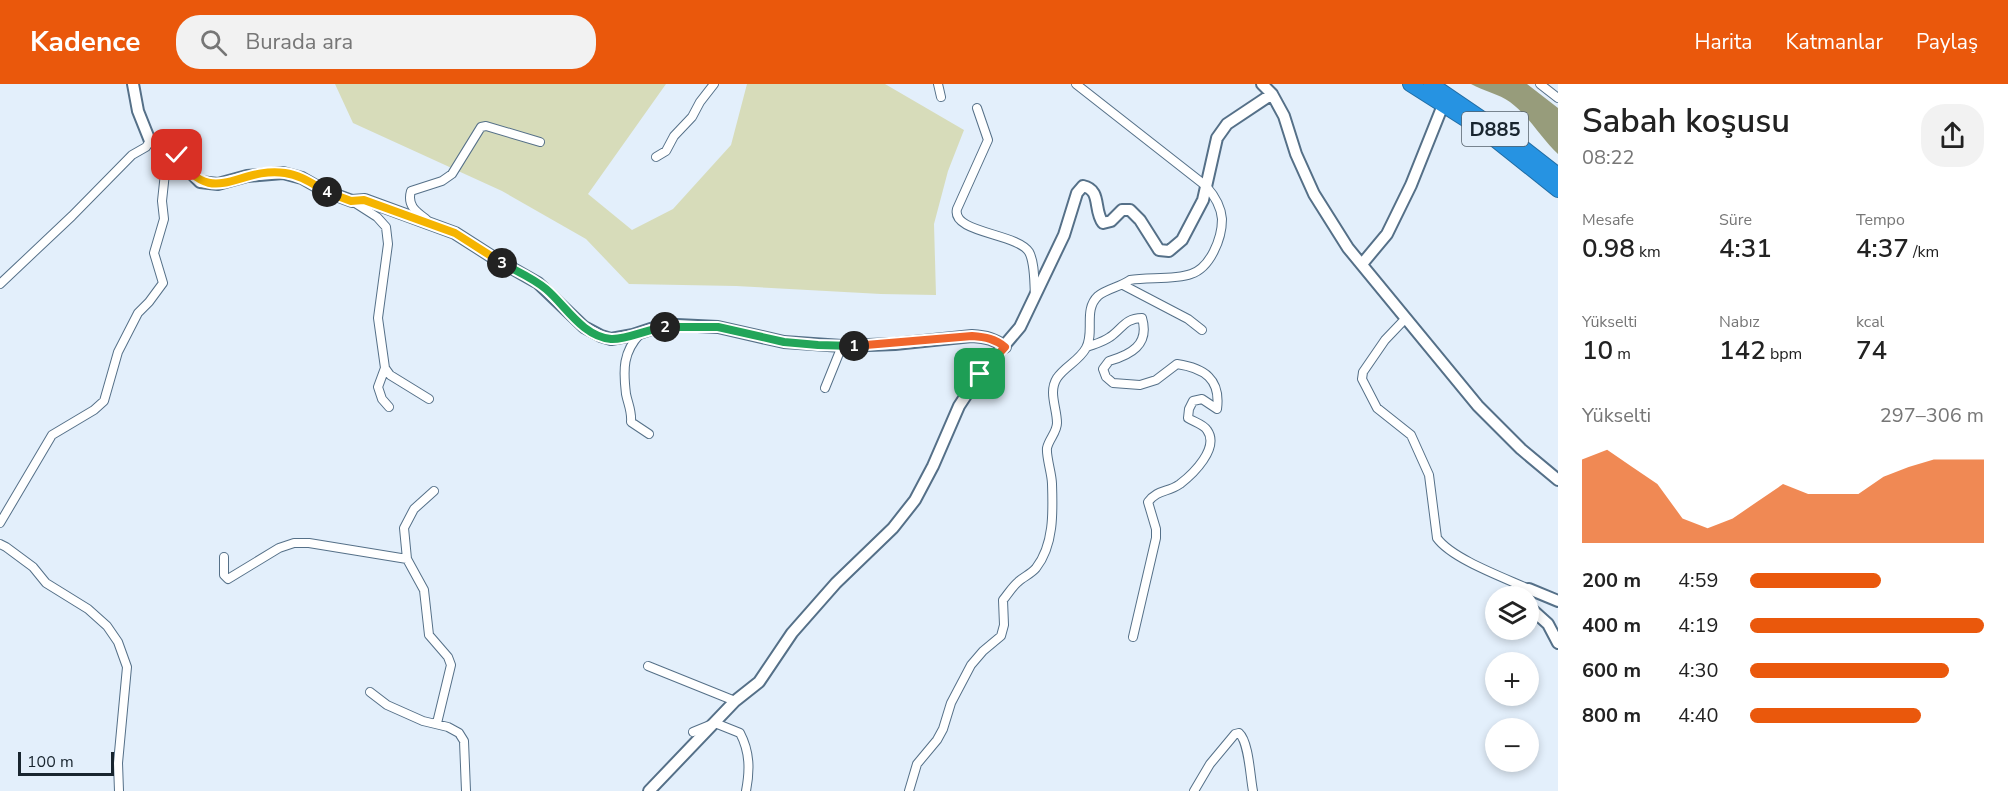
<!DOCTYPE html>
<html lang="tr">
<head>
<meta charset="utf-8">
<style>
  body { margin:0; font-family:"Nunito Sans",sans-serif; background:#f2f2f2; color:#222; height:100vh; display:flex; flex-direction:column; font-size:22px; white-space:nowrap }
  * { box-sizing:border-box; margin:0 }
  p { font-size:20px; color:#767676 }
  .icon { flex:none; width:33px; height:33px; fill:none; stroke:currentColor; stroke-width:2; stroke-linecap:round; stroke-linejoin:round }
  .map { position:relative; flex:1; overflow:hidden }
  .side { display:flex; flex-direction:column; background:#fff; width:450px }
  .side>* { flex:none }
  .buttons { position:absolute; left:1485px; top:502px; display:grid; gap:12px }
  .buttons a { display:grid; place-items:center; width:54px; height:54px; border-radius:50%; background:#fff; box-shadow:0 3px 9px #0003; font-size:30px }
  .scale { position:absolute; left:18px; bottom:15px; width:96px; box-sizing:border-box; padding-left:6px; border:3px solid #19252f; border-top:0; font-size:16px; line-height:21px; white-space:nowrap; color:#19252f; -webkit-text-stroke:4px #e3effb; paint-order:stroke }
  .pin { position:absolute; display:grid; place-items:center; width:51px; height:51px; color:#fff; margin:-26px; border-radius:12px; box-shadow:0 3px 9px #0006 }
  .km { position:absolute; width:30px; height:30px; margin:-15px; border-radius:50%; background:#222; color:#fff; font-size:16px; line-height:30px; text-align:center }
  .round { display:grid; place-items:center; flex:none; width:63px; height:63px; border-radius:24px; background:#f2f2f2 }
  .headline { display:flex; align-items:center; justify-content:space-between; height:102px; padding:0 24px }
  h1 { font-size:33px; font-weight:600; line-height:45px }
  .stats { display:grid; grid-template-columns:repeat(3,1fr); gap:9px; height:102px; padding:6px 24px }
  .stats div { display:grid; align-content:center }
  .stats b { font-size:26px; font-weight:600 }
  .stats small { font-size:16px; font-weight:400 }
  .stats p { font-size:16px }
  .chart { height:168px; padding:12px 24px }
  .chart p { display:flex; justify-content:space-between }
  .chart svg { width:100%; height:108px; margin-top:6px; fill:#ea580c; opacity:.7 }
  ul { padding:0 24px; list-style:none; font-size:20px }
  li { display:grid; grid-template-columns:96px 72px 1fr; align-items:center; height:45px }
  li i { height:15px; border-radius:8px; background:#ea580c }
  header { display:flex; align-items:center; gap:36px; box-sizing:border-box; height:84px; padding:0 30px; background:#ea580c; color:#fff }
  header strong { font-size:28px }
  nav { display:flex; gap:33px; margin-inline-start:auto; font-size:21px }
  .search { width:420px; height:54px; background:#f2f2f2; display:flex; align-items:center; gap:15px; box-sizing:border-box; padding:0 21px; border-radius:24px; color:#767676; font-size:22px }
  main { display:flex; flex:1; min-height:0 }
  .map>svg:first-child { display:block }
</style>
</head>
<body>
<header>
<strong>Kadence</strong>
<div class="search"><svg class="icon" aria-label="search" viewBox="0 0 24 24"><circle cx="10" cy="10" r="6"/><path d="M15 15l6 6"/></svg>Burada ara</div>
<nav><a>Harita</a><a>Katmanlar</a><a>Paylaş</a></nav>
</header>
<main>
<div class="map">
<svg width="1558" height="707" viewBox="0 0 1558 707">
  <rect width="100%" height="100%" fill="#e3effb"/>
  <path fill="#d7dcba" d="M335 0H666L588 110 632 146 673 125 731 61 747 0H885L964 46 948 87 934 140 936 211 881 210 736 202 629 200 586 155 502 107 353 39Z"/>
  <path fill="#979c7b" d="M1471 0H1527L1558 24V70C1541 54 1529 32 1510 18 1499 10 1484 7 1471 0Z"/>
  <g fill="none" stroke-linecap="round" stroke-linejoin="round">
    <defs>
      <path id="street" d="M938 0 941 13
        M1540 0 1558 14
        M977 24 988 56 957 125C951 149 1017 149 1029 168 1035 179 1034 198 1035 211
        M656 73 666 67 674 52 692 33 700 18 714 0
        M352 117 377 133 386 143 388 160 378 234 385 284 378 303 382 315 389 323
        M426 135C415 127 407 121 411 107L442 97 452 90 481 43 486 42 540 58
        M0 200 72 132 132 71 146 63 150 57
        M1123 201 1188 235 1202 246
        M1406 234 1385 256 1363 288 1362 295 1377 324 1411 351 1429 391 1437 454C1452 475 1505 494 1529 505
        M640 250C623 268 623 285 626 310 628 320 632 327 631 338L649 350
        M1087 263C1095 260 1103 258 1110 253 1122 245 1125 234 1142 234 1150 261 1130 271 1109 277L1103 285 1106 293 1113 299 1140 301 1156 296 1177 280C1204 284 1221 295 1217 325L1202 315 1193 317 1189 325 1188 334C1194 338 1203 340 1207 346 1220 364 1193 390 1180 400 1167 409 1158 405 1148 418L1156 445V454L1133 553
        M385 284 390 291 429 315
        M825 304 842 262
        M434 407 414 425 404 444 407 475 424 506 429 551 448 573 451 581 437 639
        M0 439 52 351 94 326 104 317 118 268 138 229 149 218 163 199 154 169 164 135 162 117 168 61
        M0 460 6 463 33 483 46 499 88 525 107 542 118 558 127 583 118 679 119 707
        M224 473V491L228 495 279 464 294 459H309L407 475
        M648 582 735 617
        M370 608 387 621 423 637 448 643 459 649 464 657 466 707
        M693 648 715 639 740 649C750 668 750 686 746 707
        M909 707 917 680 937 656 943 645 951 619 971 581 983 567 1001 552 1004 541 1003 516C1008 510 1012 503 1018 498 1023 493 1031 490 1036 484 1054 461 1053 428 1052 400 1052 390 1046 373 1047 364 1049 355 1057 348 1057 339 1057 324 1048 308 1057 294 1065 282 1079 277 1086 264 1095 248 1083 226 1098 212 1106 205 1120 203 1130 196 1148 193 1174 196 1191 190 1210 184 1222 155 1222 135 1221 123 1214 111 1206 102L1076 0
        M1194 707 1210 680 1235 650 1239 649C1249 658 1250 692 1253 707"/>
      <path id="secondary" d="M133 0 138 27 150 57 168 61 172 64 186 84 200 98 218 100 247 92 283 89 302 94 325 107 352 117 365 116 455 149 494 174 538 199 584 243 601 252 611 255 633 251 654 244 677 241 718 243 784 258 842 262 895 260 972 252C986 253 995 255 1005 263
        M1262 0 1272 10 1284 32 1296 70 1314 110 1348 164 1478 322 1521 365 1558 396
        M1362 180 1387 150 1411 101 1443 21
        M1520 513 1523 507 1529 505 1558 517
        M1528 522 1548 540 1558 559
        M649 707 735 617 759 598 792 549 836 499 893 444 915 416 933 382 959 322 980 290 1020 243 1064 151 1077 109 1083 102C1102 106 1093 126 1103 139L1111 137 1122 126H1130L1140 136 1159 166 1169 167 1182 156 1203 116 1217 54 1227 40 1272 10"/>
      <path id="highway" d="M1410 0 1484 47 1558 106
        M1431 0 1512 55 1558 91"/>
    </defs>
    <use href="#street" stroke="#557088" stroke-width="10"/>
    <use href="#secondary" stroke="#557088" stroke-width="14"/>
    <use href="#highway" stroke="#216ca3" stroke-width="16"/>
    <use href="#street" stroke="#fff" stroke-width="8"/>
    <use href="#secondary" stroke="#fff" stroke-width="10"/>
    <use href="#highway" stroke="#2693e2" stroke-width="14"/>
  </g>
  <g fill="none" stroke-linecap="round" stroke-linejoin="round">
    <defs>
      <path id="split-1" d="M854 262 972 252C986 253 995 255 1005 263L980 290"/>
      <path id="split-2" d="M665 243H718L784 258 818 261 854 262"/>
      <path id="split-3" d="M502 179C516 187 533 194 546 205 566 222 582 252 611 255 626 256 648 245 665 243"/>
      <path id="split-4" d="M327 108 351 117 364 116 455 149 502 179"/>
      <path id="split-5" d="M177 71C212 127 237 82 285 89 301 91 314 101 327 108"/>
    </defs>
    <use href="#split-1" stroke="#fff" stroke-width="12"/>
    <use href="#split-2" stroke="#fff" stroke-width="12"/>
    <use href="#split-3" stroke="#fff" stroke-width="12"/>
    <use href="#split-4" stroke="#fff" stroke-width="12"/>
    <use href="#split-5" stroke="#fff" stroke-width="12"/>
    <use href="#split-1" stroke="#f0652b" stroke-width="8"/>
    <use href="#split-2" stroke="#22a559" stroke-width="8"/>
    <use href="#split-3" stroke="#22a559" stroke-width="8"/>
    <use href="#split-4" stroke="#f5b400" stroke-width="8"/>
    <use href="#split-5" stroke="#f5b400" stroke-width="8"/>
  </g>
  <g text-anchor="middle" stroke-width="6" stroke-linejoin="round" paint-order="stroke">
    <rect fill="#e3effb" stroke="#56626c" stroke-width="1.5" x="1462" y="28" width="66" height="34" rx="4.5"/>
    <g font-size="20" font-weight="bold" fill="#19252f">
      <text x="1495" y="52">D885</text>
    </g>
  </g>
</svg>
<div class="buttons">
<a><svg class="icon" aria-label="layers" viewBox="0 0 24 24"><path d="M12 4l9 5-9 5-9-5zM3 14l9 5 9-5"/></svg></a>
<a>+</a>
<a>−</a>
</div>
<div class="scale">100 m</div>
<div class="pin" style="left:980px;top:290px;background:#1e9e55"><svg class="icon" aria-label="arrive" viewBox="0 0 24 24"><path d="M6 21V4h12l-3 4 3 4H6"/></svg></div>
<div class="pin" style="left:177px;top:71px;background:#d93025"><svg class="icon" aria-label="check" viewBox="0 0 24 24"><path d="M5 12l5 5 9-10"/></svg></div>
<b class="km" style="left:854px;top:262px">1</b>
<b class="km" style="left:665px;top:243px">2</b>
<b class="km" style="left:502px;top:179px">3</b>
<b class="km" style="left:327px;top:108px">4</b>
</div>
<section class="side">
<div class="headline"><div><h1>Sabah koşusu</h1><p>08:22</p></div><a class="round"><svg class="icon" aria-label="share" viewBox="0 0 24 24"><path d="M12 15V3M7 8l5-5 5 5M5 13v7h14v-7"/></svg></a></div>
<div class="stats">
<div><p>Mesafe</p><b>0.98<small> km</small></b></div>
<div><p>Süre</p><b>4:31</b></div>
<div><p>Tempo</p><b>4:37<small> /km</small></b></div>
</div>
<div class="stats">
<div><p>Yükselti</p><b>10<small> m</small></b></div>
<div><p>Nabız</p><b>142<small> bpm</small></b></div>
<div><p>kcal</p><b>74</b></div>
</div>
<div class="chart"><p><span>Yükselti</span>297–306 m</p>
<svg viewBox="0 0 160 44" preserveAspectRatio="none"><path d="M0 44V10L10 6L20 13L30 20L40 34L50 38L60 34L70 27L80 20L90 24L100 24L110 24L120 17L130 13L140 10L150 10L160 10V44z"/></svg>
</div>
<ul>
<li><b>200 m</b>4:59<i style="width:56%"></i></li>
<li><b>400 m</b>4:19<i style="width:100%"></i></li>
<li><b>600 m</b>4:30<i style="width:85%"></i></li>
<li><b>800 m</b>4:40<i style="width:73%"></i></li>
</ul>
</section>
</main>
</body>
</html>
